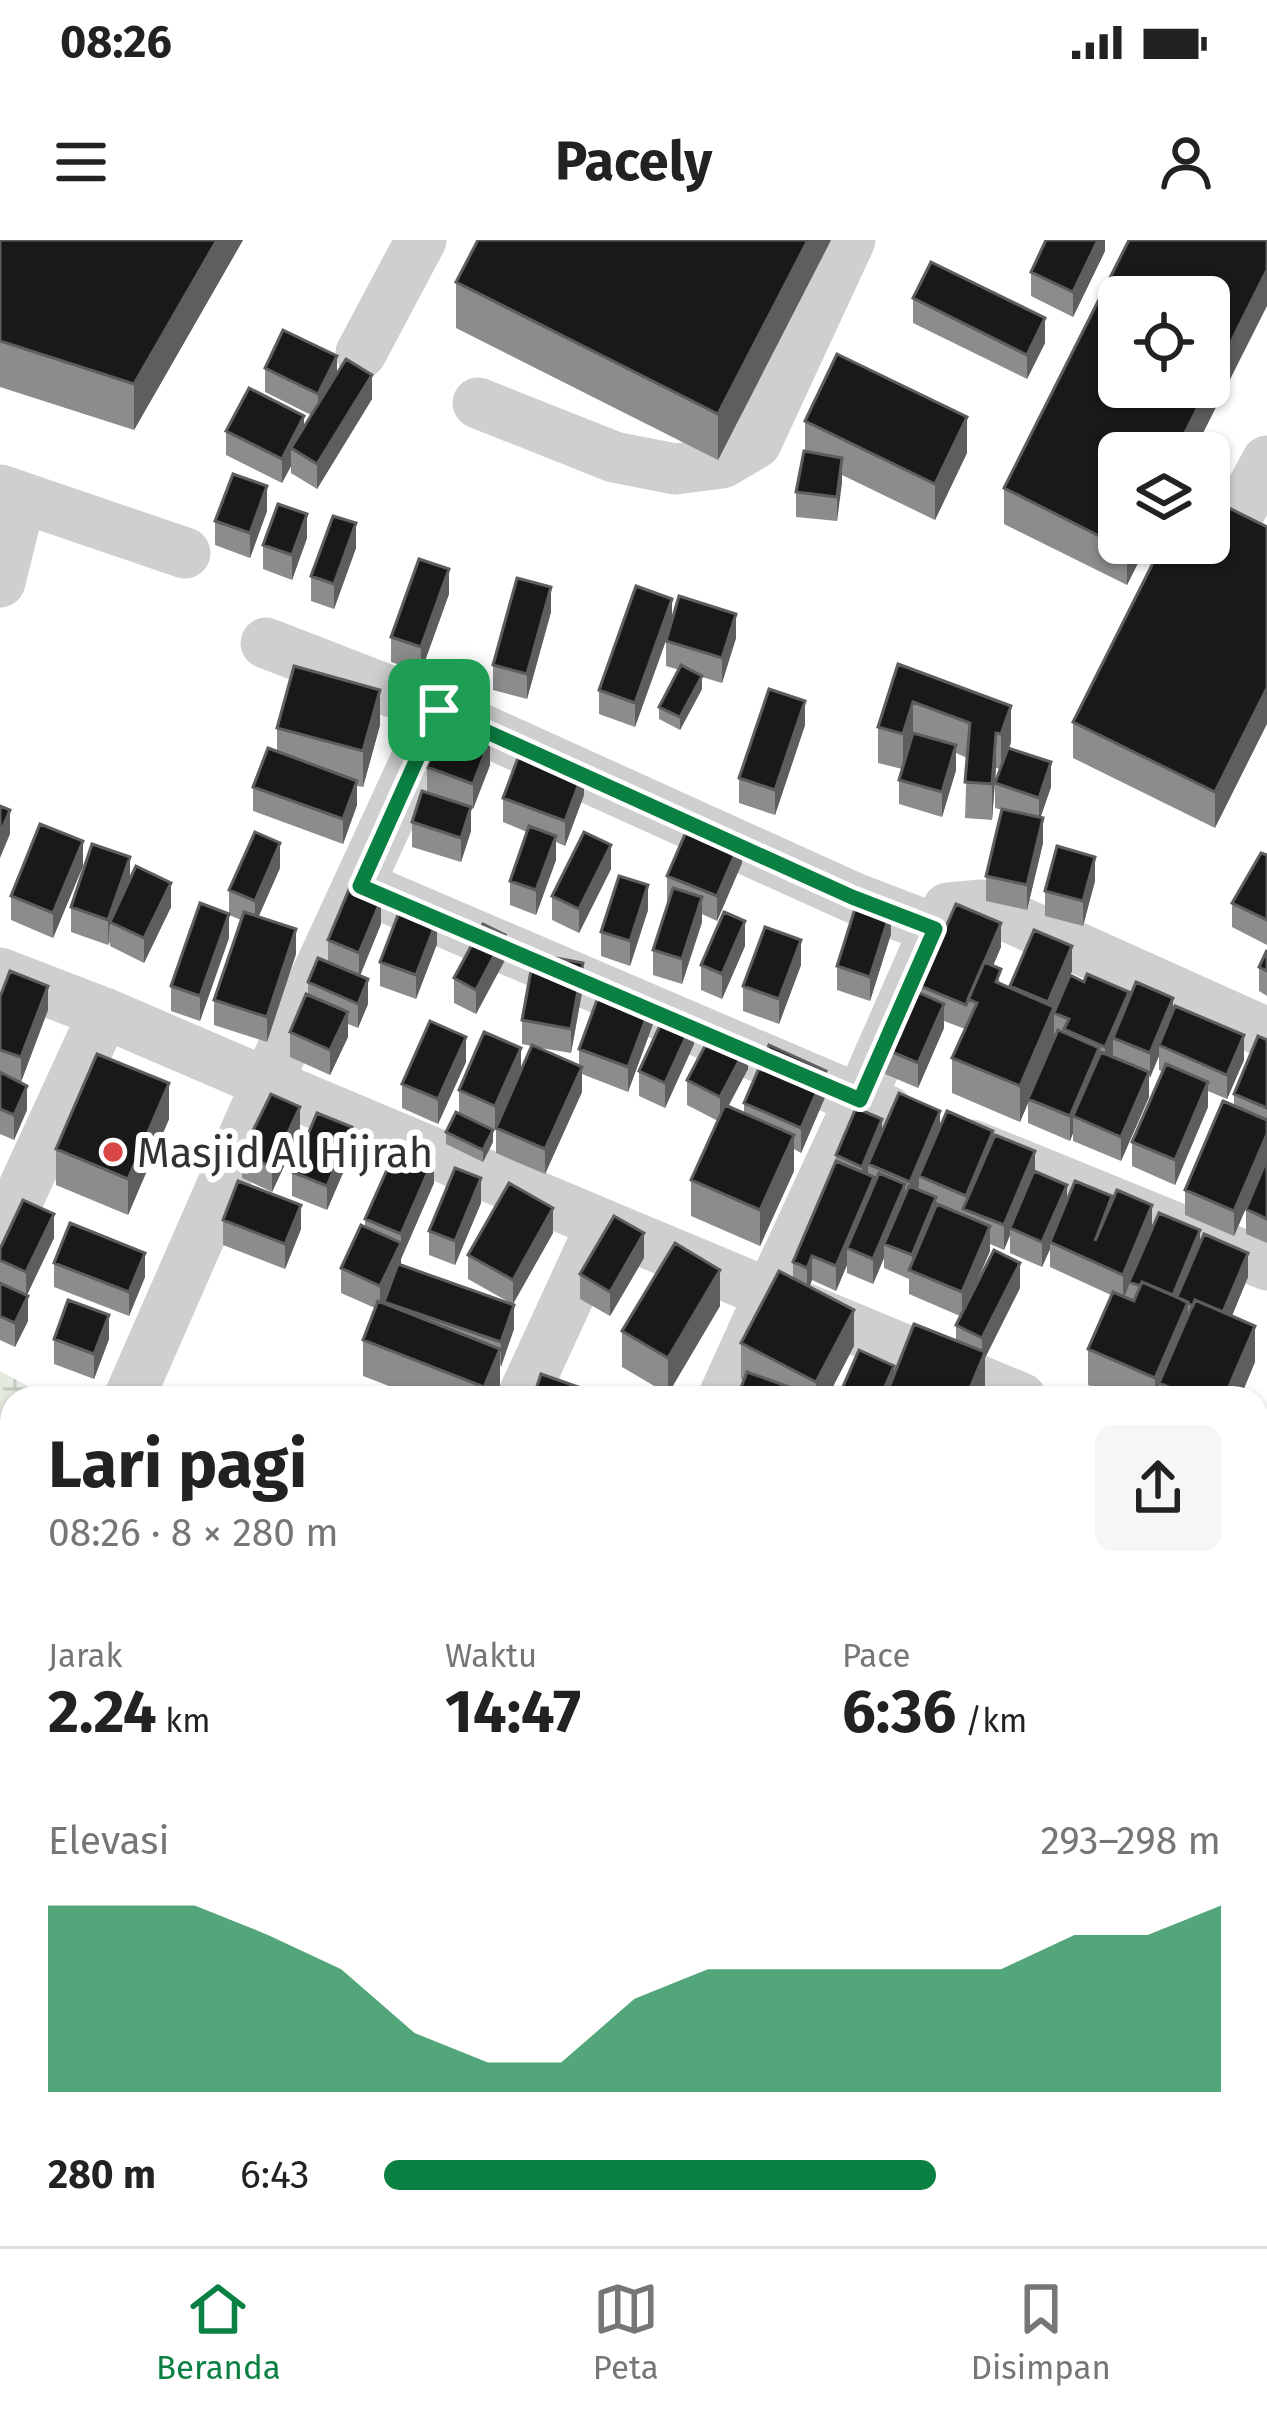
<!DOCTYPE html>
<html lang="id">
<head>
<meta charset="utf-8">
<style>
  body { margin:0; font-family:"Fira Sans",sans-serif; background:#f6f6f6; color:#222; height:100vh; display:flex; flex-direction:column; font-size:45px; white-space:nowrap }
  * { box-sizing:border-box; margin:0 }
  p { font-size:39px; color:#767676 }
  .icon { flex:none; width:66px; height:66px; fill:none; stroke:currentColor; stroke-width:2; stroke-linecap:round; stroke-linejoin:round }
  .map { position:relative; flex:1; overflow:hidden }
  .side { position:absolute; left:0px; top:1146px; width:1269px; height:861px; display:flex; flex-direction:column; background:#fff; border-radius:36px 36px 0 0; box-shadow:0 3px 9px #0004 }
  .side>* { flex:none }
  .fabs { position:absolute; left:1098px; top:36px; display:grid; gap:24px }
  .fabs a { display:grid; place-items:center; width:132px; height:132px; border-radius:18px; background:#fff; box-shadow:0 3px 9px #0004; font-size:60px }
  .pin { position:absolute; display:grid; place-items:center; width:102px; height:102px; color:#fff; margin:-51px; border-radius:24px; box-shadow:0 6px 18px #0006 }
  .round { display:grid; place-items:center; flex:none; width:126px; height:126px; border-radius:18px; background:#f6f6f6 }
  .head { display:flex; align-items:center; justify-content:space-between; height:204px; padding:0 48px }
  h1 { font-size:66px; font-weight:700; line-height:90px }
  .stats { display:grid; grid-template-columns:repeat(3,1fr); gap:18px; height:204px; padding:12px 48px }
  .stats div { display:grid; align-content:center }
  .stats b { font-size:60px; font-weight:700 }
  .stats small { font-size:33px; font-weight:400 }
  .stats p { font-size:33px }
  .chart { height:336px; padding:24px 48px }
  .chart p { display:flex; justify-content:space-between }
  .chart svg { width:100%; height:216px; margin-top:12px; fill:#0b8043; opacity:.7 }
  ul { padding:0 48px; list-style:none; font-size:39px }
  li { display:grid; grid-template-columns:192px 144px 1fr; align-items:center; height:90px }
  li i { height:30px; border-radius:15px; background:#0b8043 }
  .status { display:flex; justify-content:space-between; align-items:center; height:84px; padding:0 60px; background:#fff; direction:ltr }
  .status svg { height:33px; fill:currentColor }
  header { display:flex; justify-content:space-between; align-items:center; height:156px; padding:0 48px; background:#fff; font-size:54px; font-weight:700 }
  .tabs { display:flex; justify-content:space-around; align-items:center; height:168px; border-top:3px solid #e0e0e0; background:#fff; font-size:33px; color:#767676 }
  .tabs a { display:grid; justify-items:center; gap:6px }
  .tabs .selected { color:#0b8043 }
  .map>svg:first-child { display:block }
</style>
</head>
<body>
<div class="status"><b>08:26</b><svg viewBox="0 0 49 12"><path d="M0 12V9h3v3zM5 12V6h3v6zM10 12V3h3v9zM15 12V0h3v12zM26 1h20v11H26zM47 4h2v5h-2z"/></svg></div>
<header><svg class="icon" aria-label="menu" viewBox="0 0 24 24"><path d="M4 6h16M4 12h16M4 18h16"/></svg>Pacely<svg class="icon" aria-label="person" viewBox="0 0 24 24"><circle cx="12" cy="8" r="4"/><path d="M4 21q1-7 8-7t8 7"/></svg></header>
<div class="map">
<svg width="1267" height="2006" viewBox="0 0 1267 2006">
  <defs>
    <pattern id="wetland-marsh" width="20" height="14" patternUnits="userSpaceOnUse" patternTransform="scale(3)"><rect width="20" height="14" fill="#e4eadf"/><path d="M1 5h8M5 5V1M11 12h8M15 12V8" fill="none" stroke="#c4c9c0"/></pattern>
  </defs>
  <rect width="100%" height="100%" fill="#fff"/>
  <path fill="url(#wetland-marsh)" d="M0 1131 50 1158H12V1301L0 1322Z
    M0 1358 12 1363V1995H974L959 2006H0Z"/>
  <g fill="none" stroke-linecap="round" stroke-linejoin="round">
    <path stroke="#d0deeb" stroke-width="63" d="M1257 1956 1267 1958"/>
    <path stroke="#cfcfcf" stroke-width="51" d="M361 113 421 0
      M478 163 614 217 675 229 722 223 756 203 850 0
      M0 250 185 313
      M1230 290 1267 221
      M0 342 21 257
      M266 403 439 470
      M935 689 948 668 982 665 1267 793
      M0 733 104 773
      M888 871 860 860 770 1054 1021 1158
      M972 905 1267 1025
      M0 999 104 773 267 843 439 470 852 657 935 689 860 860 360 646
      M129 1158 267 843 602 984
      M522 1158 602 984 770 1054 723 1158
      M1266 1664 1267 1662
      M1257 1780 1267 1771
      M106 1997 151 2006
      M730 2006 732 1995
      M1015 2006 1027 1995
      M1232 2006H1264"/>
  </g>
  <path fill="#8c8c8c" d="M0 0H243L134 190 0 147Z
    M831 0 718 220 456 88V42Z
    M1105 0V11L1073 77 1031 56V32Z
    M913 58 1045 103 1027 139 913 83Z
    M265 128 337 134 372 159 317 249 291 233V226L282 243 226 215V191L304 187 311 175 265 152Z
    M805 181 967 213 935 280 842 235 837 281 796 277V252L805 211Z
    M1004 248 1148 303 1127 345 1004 284Z
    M267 271 250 318 215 305V281Z
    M1267 287 1215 588 1073 518V482Z
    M307 298 292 340 263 329V305Z
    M356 308 334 369 311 361V336Z
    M449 354 421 432 391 422V397Z
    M551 372 527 459 493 450V425Z
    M672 380 736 398 722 443 702 437V449L680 490 659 479V467L679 430 666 426V401L635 487 599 474V450Z
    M898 424 1011 466V502L1009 509 1051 547 1040 578 1043 603 1027 670 986 661V636L1002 570 995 568V543L1000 529 996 528 992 580 965 578 967 518 956 513V530L942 577 899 564V540L902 529 878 523V487Z
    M380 485 363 547 357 546V565L343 604 253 571V547L277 511V488Z
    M805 485 775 575 739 563V538Z
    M490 525 473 569 471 568V591L461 622 412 607V582L454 561 427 551V527Z
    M584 555 565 606 556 602V620L536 675 510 665V641L527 592 503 582V558Z
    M1267 615V705L1232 687V663Z
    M742 623 717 681 702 674V682L682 744 653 735V710L669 661 667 660V636Z
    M83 626 53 698 11 680V656Z
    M280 628 258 677 296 714 267 802 214 785V760L241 680 229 675V650Z
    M611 629 579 693 552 680V656Z
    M130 638 171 667 144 723 110 706V702L108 705 71 692V667Z
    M1095 641 1083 686 1045 676V651Z
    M648 670 630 726 601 716V692Z
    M381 684 360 736 368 764 358 788 348 784V797L330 835 290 817V792L308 755V742L328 722V700Z
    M891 694 870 761 837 750V726Z
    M229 698 200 781 171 771V746Z
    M437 704 416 759 380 746V722Z
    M745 706 722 759 701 750V725Z
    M1001 707 993 725 1001 745 1010 749V746L1072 731 1070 736 1129 759 1173 772 1244 820 1227 859 1208 851V867L1175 945 1132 926V902L1163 832 1159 830V816L1149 838V857L1121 921 1073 901V893L1070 901 1028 883V862L1020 882 952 853V818L965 789 944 781V788L918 848 885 834V809L920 753V746Z
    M1267 710V756L1259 751V727Z
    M505 720 476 774 454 763V738Z
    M801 725 779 784 743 771V746Z
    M583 747 571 813 535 807 579 826V809L653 784 628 852 582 834V852L545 934 496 913V889L487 887 493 902 483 922 446 904V892L459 873V850L521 832 532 806 522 804V780Z
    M0 757 48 770 21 842 27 870 14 900 0 894Z
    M1267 800V919L1234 996 1185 975V950L1234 866V854Z
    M694 804 665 868 639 856V831Z
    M466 822 438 884 402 868V844Z
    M748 829 728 866 744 873V863L826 855 801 913 794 909V931L760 1006 691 976V940L718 881 687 865V840Z
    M169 879 128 975 56 945V909Z
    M940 886 993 899 1035 931 1067 961 1112 963 1152 988 1200 1003 1248 1037 1232 1076 1255 1122 1240 1158H1119L1088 1145V1109L1111 1055 1050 1027V1009L1042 1027 1010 1013V995L1004 1010 990 1004V1011L969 1059 1020 1048 985 1118V1148L982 1154 894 1134 956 1100V1085L960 1076 909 1054V1039L884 1028V1018L873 1044 847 1033V1025L836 1051 812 1040 809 1047 854 1106 827 1158H737L744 1140 741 1139V1103L793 1038V1022L836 922V915L882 892Z
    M300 892 272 952 242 938V913Z
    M352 912 327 970 292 956V932Z
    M1267 919V1003L1246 994V969Z
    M434 943 401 1019V1025L512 1064 468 1039V1015L553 993 513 1064 514 1089 500 1127V1145L495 1158H420L363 1136V1100L375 1068 341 1053V1028L365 986V979Z
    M481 963 455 1025 429 1015V991Z
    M223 980 301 989 285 1029 223 1005Z
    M54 998 27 1055 28 1081 15 1107 0 1100V1009Z
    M644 1018 610 1076 580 1059V1034Z
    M54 1023 145 1037 129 1076 54 1047Z
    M720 1066 668 1154 622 1127V1091Z
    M54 1099H109L94 1139 54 1124Z
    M1257 1231 1267 1282 1261 1296 1267 1298 1261 1466 1257 1465Z
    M1257 1466 1267 1470V1568L1257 1565Z
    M1257 1668 1267 1671V1732L1257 1729Z"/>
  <path fill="#5e5e5e" d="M217 0H243L134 190V144Z
    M808 0H831L718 220V174Z
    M1098 0H1105V11L1073 77V52Z
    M1267 30V66L1193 213H1175Z
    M1045 78V103L1027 139V115Z
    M337 116V140L318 178V154Z
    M372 135V159L317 249V224Z
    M304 176V200L291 208V226L282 243V219Z
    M967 177V213L935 280V244Z
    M842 218V243L837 281V257Z
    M267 246V271L250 318V293Z
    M307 274V298L292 340V315Z
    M356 283V308L334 369V344Z
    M1130 303H1148L1127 345V310Z
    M449 329V354L421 432V407Z
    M551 347V372L527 459V434Z
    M672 359V383L635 487V463Z
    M736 374V398L722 443V418Z
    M702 436V449L680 490V477Z
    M1267 448V484L1215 588V552Z
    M380 450V485L363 547V511Z
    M805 461V485L775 575V550Z
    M913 462V497L903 530V494Z
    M1011 466V502L1001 530V494Z
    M996 493V528L992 580V544Z
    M490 500V525L473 569V544Z
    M956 505V530L942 577V552Z
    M1051 522V547L1039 582V558Z
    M584 530V555L565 606V581Z
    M357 541V565L343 604V579Z
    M471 567V591L461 622V598Z
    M10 570V594L0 618V594Z
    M1043 578V603L1027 670V645Z
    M556 596V620L536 675V650Z
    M742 598V623L717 681V656Z
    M83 601V626L53 698V673Z
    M280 603V628L255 685V661Z
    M611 605V629L579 693V669Z
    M130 617V641L110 682 108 705V680Z
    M1095 617V641L1083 686V661Z
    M171 643V667L144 723V698Z
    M648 645V670L630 726V701Z
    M702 657V682L682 744V719Z
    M381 660V684L359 738V713Z
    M891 670V694L870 761V737Z
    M229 674V698L200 781V756Z
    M437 680V704L416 759V735Z
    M745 681V706L722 759V734Z
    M1001 683V707L977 764 968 759Z
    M296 689V714L267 802V777Z
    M505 695V720L476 774V750Z
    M801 700V725L779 784V759Z
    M1072 706V731L1054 773V803L1020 882V846L1048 781V762Z
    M583 723V747L571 813V789Z
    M368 739V764L358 788V764Z
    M48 746V770L21 842V817Z
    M1129 752V776L1113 798V814L1105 832V807Z
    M1173 758V783L1159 805V816L1150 838V813Z
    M653 760V784L628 852V827Z
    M944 764V788L918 848V823Z
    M348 772V797L330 835V810Z
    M694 779V804L665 868V843Z
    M1244 795V820L1227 859V835Z
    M466 797V822L438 884V859Z
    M748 804V829L720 882V857Z
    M521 808V832L495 891V866Z
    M1099 808V832L1073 876V893L1070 901V876Z
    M582 827V852L545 934V909Z
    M826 831V855L801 913V888Z
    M1149 832V857L1121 921V897Z
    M1208 842V867L1175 945V920Z
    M169 843V879L128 975V939Z
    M27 846V870L14 900V875Z
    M300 867V892L272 952V927Z
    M940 871V895L919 936V945L910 966V942Z
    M882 879V904L868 924V937L862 951V927Z
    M352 887V912L327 970V946Z
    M493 890V902L483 922V910Z
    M993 891V915L966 970V956Z
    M1267 894V919L1234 996V971Z
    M794 895V931L760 1006V970Z
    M1035 911V936L1010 988V995L1004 1010V985Z
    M434 918V943L401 1019V1028L380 1071V1046L401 1003V994Z
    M874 937V961L847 1008V1025L836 1051V1026Z
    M481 938V963L455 1025V1001Z
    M905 944V969L884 1004V1018L873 1044V1019Z
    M1067 945V969L1050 1002V1009L1042 1027V1002Z
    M936 957V982L912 1031V1015Z
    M301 965V989L285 1029V1004Z
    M1152 965V989L1123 1060V1035Z
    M553 968V993L513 1064V1040Z
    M54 974V998L26 1057V1032Z
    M990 986V1011L962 1076V1052Z
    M1200 990V1015L1181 1061 1171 1059Z
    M644 993V1018L610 1076V1052Z
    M145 1013V1037L129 1076V1052Z
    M1248 1013V1037L1221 1102V1078Z
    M812 1016V1040L807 1053V1028Z
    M1020 1023V1048L985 1118V1148L980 1158H966L982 1117V1098Z
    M720 1030V1066L668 1154V1118Z
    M28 1056V1081L15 1107V1083Z
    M1188 1062V1098L1159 1143V1158H1155V1138Z
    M514 1065V1089L501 1127V1102Z
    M854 1070V1106L827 1158H816V1142Z
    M109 1075V1099L94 1139V1114Z
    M1255 1086V1122L1240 1158H1224Z
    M500 1109V1145L495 1158H484V1147Z
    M894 1126V1150L891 1158H880Z
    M1267 1236V1282L1257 1304V1258Z
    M1267 1406V1453L1261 1466V1420Z"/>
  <path fill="#191919" stroke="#5e5e5e" stroke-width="3" d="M0 0H217L134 144 0 101Z
    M478 0H808L718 174 456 42Z
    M1046 0H1098L1073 52 1031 32Z
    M1129 0H1267V30L1209 146V57H1119V147H1208L1175 213H1119V303H1130L1127 310 1004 248Z
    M931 22 1045 78 1027 115 913 58Z
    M283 90 337 116 318 154 265 128Z
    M837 114 967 177 935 244 805 181Z
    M346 119 372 135 317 224 291 208Z
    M249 148 304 176 282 219 226 191Z
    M804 211 842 218 837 257 796 252Z
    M233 234 267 246 250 293 215 281Z
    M1209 258 1267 287V448L1215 552 1073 482 1163 303H1209Z
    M278 264 307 274 292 315 263 305Z
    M333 276 356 283 334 344 311 336Z
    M419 319 449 329 421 407 391 397Z
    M517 338 551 347 527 434 493 425Z
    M636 346 672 359 635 463 599 450Z
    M679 356 736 374 722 418 666 401Z
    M898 424 1011 466 1001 494 996 493 992 544 965 542 970 483 913 462 903 494 878 487Z
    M681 425 702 436 680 477 659 467Z
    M294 426 380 450 363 511 277 488Z
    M769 449 805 461 775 550 739 538Z
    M443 483 490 500 473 544 427 527Z
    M913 493 956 505 942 552 899 540Z
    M522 507 584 530 565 581 503 558Z
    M268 508 357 541 343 579 253 547Z
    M1008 508 1051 522 1039 558 995 543Z
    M422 551 471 567 461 598 412 582Z
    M0 566 10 570 0 594Z
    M1002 569 1043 578 1027 645 986 636Z
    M692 578 742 598 717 656 667 636Z
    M40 584 83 601 53 673 11 656Z
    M529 586 556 596 536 650 510 641Z
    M255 592 280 603 255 661 229 650Z
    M584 592 611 605 579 669 552 656Z
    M92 604 130 617 108 680 71 667Z
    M1057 606 1095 617 1083 661 1045 651Z
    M1261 613 1267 615V680L1232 663Z
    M136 626 171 643 144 698 110 682Z
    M619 636 648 645 630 701 601 692Z
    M350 647 381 660 359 713 328 700Z
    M673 648 702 657 682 719 653 710Z
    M858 659 891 670 870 737 837 726Z
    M200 663 229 674 200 756 171 746Z
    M956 664 1001 683 966 765 920 746Z
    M401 667 437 680 416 735 380 722Z
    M244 672 296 689 267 777 214 760Z
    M724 672 745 681 722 734 701 725Z
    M483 684 505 695 476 750 454 738Z
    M765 687 801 700 779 759 743 746Z
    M1034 690 1072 706 1048 762 1010 746Z
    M1267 710V731L1259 727Z
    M534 714 583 723 571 789 522 780Z
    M318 718 368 739 358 764 308 742Z
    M984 722 1001 729 996 742 1054 767 1020 846 952 818 977 763 968 759Z
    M10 731 48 746 21 817 0 810V757Z
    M1087 734 1129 752 1105 807 1064 789 1069 779 1054 773 1070 735 1084 742Z
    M604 741 653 760 628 827 579 809Z
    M1136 742 1173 758 1150 813 1113 798Z
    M911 749 944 764 918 823 885 809Z
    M306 754 348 772 330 810 290 792Z
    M1175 766 1244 795 1227 835 1159 805Z
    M668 768 694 779 665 843 639 831Z
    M430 781 466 797 438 859 402 844Z
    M715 787 748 804 720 857 687 840Z
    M1058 790 1099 808 1070 876 1028 859Z
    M484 792 521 808 495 866 459 850Z
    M1258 796 1267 800V868L1234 854Z
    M532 805 582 827 545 909 496 888Z
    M769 805 826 831 801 888 744 863Z
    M1101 812 1149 832 1121 897 1073 876Z
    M97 814 169 843 128 939 56 909Z
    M1166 824 1208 842 1175 920 1132 902Z
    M0 832 27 846 14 875 0 869Z
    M899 853 940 871 910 942 868 924Z
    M271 854 300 867 272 927 242 913Z
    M1223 861 1267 880V894L1234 971 1185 950Z
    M725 865 794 895 760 970 691 940Z
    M856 868 882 879 862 927 836 915Z
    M947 871 993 891 966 956 919 936Z
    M456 872 493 890 483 910 446 892Z
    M317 873 352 887 327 946 292 932Z
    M995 895 1035 911 1004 985 963 969Z
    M399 903 434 918 401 994 365 979Z
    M1267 919V979L1246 969Z
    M836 921 874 937 836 1026 812 1016 807 1028 793 1022Z
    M455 928 481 938 455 1001 429 991Z
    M1034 931 1067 945 1042 1002 1010 988Z
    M879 933 905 944 873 1019 847 1008Z
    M238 941 301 965 285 1004 223 980Z
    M1075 941 1112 956 1095 1001 1117 950 1152 965 1123 1035 1050 1002Z
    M509 943 553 968 513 1040 468 1015Z
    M909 946 936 957 912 1015 884 1004Z
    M23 960 54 974 26 1032 0 1020V1009Z
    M937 964 990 986 962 1052 909 1030Z
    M1159 973 1200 990 1173 1055 1142 1042 1140 1046 1129 1042Z
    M614 976 644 993 610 1052 580 1034Z
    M70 983 145 1013 129 1052 54 1023Z
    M361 985 401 1003 380 1046 341 1028Z
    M1204 994 1248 1013 1223 1072 1195 1060 1193 1066 1177 1057Z
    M675 1003 720 1030 668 1118 622 1091Z
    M994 1010 1020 1023 982 1098 956 1085Z
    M398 1024 514 1065 501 1102 384 1062Z
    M779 1031 854 1070 816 1142 741 1103Z
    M1142 1042 1188 1062 1155 1138 1088 1109 1113 1052 1134 1061Z
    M0 1043 28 1056 15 1083 0 1076Z
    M68 1060 109 1075 94 1114 54 1099Z
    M1195 1060 1255 1086 1224 1158H1194L1159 1143Z
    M378 1061 500 1109 484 1147 363 1100Z
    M914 1084 985 1112 966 1158H885Z
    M859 1110 894 1126 880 1158H838Z
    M747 1132 809 1154 808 1158H737Z
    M541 1134 607 1157V1158H533Z
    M1257 1231 1267 1236 1257 1258Z
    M1257 1294 1267 1298V1406L1261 1420 1257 1419Z
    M1257 1466 1267 1470V1532L1257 1529Z
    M1257 1668 1267 1671V1707L1257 1704Z
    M1257 1992 1267 1995V2006H1249L1253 1995H1257Z"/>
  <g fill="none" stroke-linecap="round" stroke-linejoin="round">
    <defs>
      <path id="route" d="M439 470 852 657 935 689 860 860 360 646Z"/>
    </defs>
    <use href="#route" stroke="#fff" stroke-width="24"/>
    <use href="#route" stroke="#0b8043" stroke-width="15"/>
  </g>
  <circle fill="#d94744" stroke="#fff" stroke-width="4.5" cx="113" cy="912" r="12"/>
  <g text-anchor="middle" stroke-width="12" stroke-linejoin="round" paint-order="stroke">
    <g font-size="42" fill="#323232" stroke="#fff" text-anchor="start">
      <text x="137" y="927">Masjid Al Hijrah</text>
    </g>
  </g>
</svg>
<div class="fabs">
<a><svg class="icon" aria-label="locate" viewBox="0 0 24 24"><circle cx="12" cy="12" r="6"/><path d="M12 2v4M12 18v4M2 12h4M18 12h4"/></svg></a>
<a><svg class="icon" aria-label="layers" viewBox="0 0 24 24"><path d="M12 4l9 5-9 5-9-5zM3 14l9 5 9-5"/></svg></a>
</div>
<div class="pin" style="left:439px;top:470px;background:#1e9e55"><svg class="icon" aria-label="arrive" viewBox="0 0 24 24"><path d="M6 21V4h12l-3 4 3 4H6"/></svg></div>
<section class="side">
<div class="head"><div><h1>Lari pagi</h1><p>08:26 · 8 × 280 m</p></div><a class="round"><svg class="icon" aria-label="share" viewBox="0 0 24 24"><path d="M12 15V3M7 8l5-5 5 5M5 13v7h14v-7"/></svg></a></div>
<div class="stats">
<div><p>Jarak</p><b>2.24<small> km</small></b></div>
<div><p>Waktu</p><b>14:47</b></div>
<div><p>Pace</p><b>6:36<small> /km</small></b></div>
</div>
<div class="chart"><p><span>Elevasi</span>293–298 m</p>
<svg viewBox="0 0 160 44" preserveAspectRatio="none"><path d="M0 44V6L10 6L20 6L30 12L40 19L50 32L60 38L70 38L80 25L90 19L100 19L110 19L120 19L130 19L140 12L150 12L160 6V44z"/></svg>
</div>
<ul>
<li><b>280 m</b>6:43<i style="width:66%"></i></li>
</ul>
</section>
</div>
<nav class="tabs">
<a class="selected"><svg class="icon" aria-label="home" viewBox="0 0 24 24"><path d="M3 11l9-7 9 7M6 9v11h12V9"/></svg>Beranda</a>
<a><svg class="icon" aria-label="map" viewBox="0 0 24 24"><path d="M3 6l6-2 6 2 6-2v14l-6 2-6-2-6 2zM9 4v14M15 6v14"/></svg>Peta</a>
<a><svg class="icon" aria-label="saved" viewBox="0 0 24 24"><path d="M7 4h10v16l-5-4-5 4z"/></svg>Disimpan</a>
</nav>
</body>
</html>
